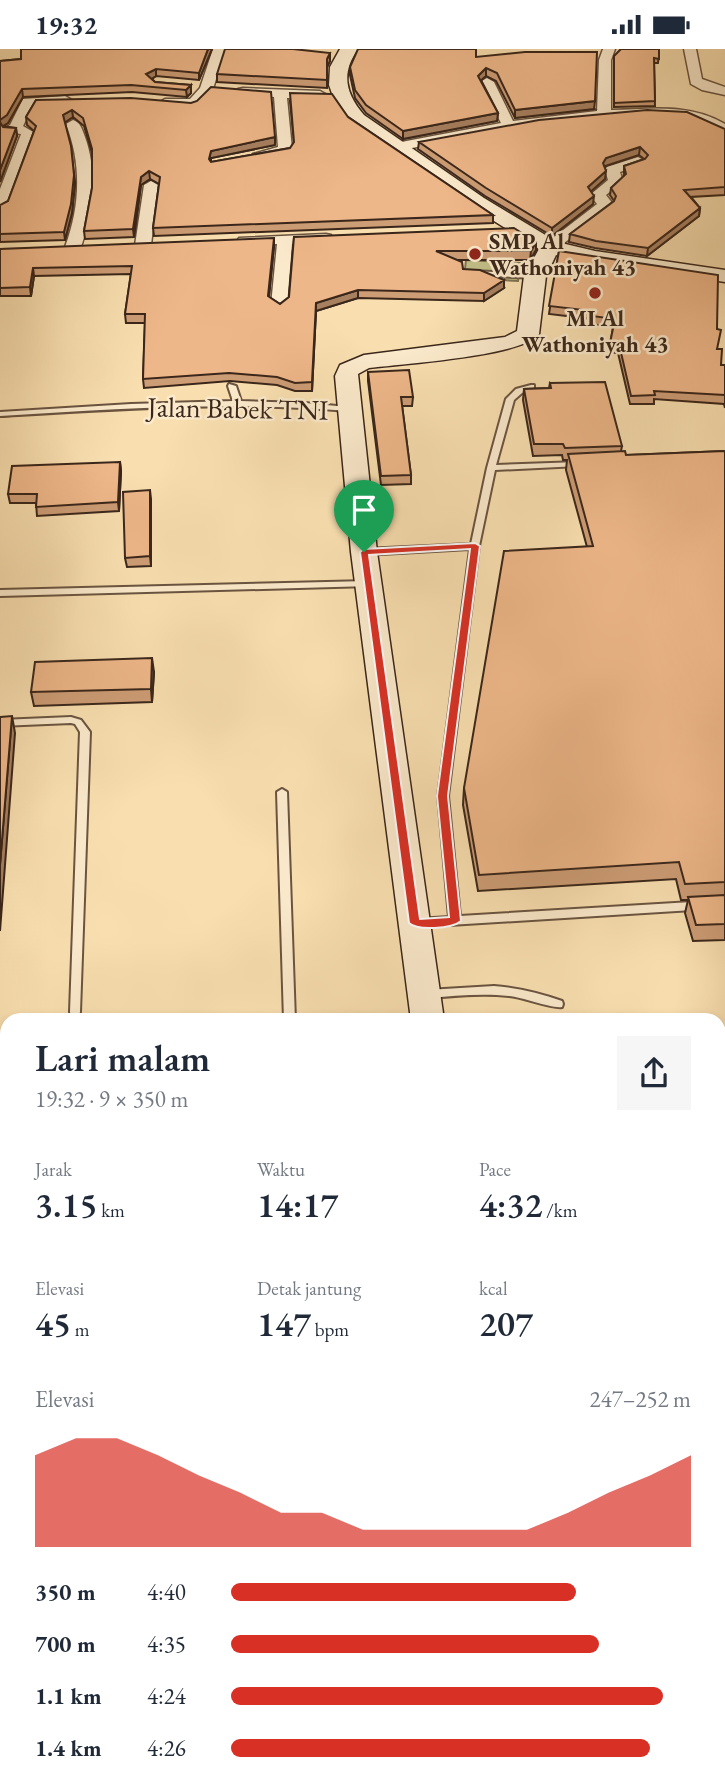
<!DOCTYPE html>
<html lang="id">
<head>
<meta charset="utf-8">
<style>
  body { margin:0; font-family:"EB Garamond",serif; background:#f6f6f7; color:#1f2937; height:100vh; display:flex; flex-direction:column; font-size:26px; white-space:nowrap }
  * { box-sizing:border-box; margin:0 }
  p { font-size:23px; color:#747a83 }
  .icon { flex:none; width:38px; height:38px; fill:none; stroke:currentColor; stroke-width:2; stroke-linecap:round; stroke-linejoin:round }
  .map { position:relative; flex:1; overflow:hidden }
  .panel { position:absolute; left:0px; top:964px; width:726px; height:779px; display:flex; flex-direction:column; background:#fff; border-radius:21px 21px 0 0; box-shadow:0 4px 10px #0003 }
  .panel>* { flex:none }
  .pin { position:absolute; display:grid; place-items:center; width:60px; height:60px; color:#fff; margin:-72px -30px; border-radius:50% 50% 50% 0; rotate:-45deg; box-shadow:0 0 7px #0007 }
  .pin .icon { rotate:45deg }
  .round { display:grid; place-items:center; flex:none; width:74px; height:74px; border-radius:0px; background:#f6f6f7 }
  .head { display:flex; align-items:center; justify-content:space-between; height:119px; padding:0 35px }
  h1 { font-size:38px; font-weight:600; line-height:52px }
  .metrics { display:grid; grid-template-columns:repeat(3,1fr); gap:10px; height:119px; padding:7px 35px }
  .metrics div { display:grid; align-content:center }
  .metrics b { font-size:35px; font-weight:600 }
  .metrics small { font-size:19px; font-weight:400 }
  .metrics p { font-size:19px }
  .chart { height:196px; padding:14px 35px }
  .chart p { display:flex; justify-content:space-between }
  .chart svg { width:100%; height:126px; margin-top:7px; fill:#d93025; opacity:.7 }
  ul { padding:0 35px; list-style:none; font-size:23px }
  li { display:grid; grid-template-columns:112px 84px 1fr; align-items:center; height:52px }
  li i { height:18px; border-radius:9px; background:#d93025 }
  .status { display:flex; justify-content:space-between; align-items:center; height:49px; padding:0 35px; background:#fff; direction:ltr }
  .status svg { height:19px; fill:currentColor }
  .map>svg:first-child { display:block }
</style>
</head>
<body>
<div class="status"><b>19:32</b><svg viewBox="0 0 49 12"><path d="M0 12V9h3v3zM5 12V6h3v6zM10 12V3h3v9zM15 12V0h3v12zM26 1h20v11H26zM47 4h2v5h-2z"/></svg></div>
<div class="map">
<svg width="725" height="1742" viewBox="0 0 725 1742">
  <rect width="100%" height="100%" fill="#f9dfb0"/>
  <filter id="stains"><feTurbulence type="fractalNoise" baseFrequency=".00286" numOctaves="4"/><feColorMatrix values="0 0 0 0 .2 0 0 0 0 .09 0 0 0 0 .02 0 0 0 .5 -.17"/></filter>
  <radialGradient id="worn" r=".72"><stop offset=".6" stop-color="#630" stop-opacity="0"/><stop offset="1" stop-color="#630" stop-opacity=".3"/></radialGradient>
  <path fill="#c2c088" stroke="#7e7351" stroke-width="2" d="M466 211 520 214 518 232 464 229Z"/>
  <g fill="none" stroke-linecap="round" stroke-linejoin="round">
    <defs>
      <path id="lane" d="M471 222 535 225 539 227 535 229 474 226H471Z
        M229 335 236 337 241 352 305 354 348 358 352 360 348 362C232 352 116 360 0 367V363L131 355 233 352 228 337Z
        M531 336H534V340L522 344 514 351 496 416 579 413 583 415 579 417 495 421 479 497 448 747 460 867 725 851V859L417 878 413 877 412 874 413 871 417 870 449 868 438 747 470 500 364 506 360 503 364 500 471 495 487 419 506 350 516 340Z
        M368 532 371 533V537L0 547V541Z
        M71 668 81 671 90 683 80 963 79 966H71L70 963 80 683 75 675 71 674 0 677V671Z
        M282 740 287 743 295 971H284L277 743Z
        M494 937C518 939 539 944 562 952L563 955 562 958C552 960 523 948 509 947 482 944 454 947 427 949L423 948 422 945 423 942 427 941Z
        M719 1188H725V1198H719Z
        M7 1380V1392L0 1393V1381Z
        M7 1603V1699L5 1703 0 1705V1605Z
        M719 1714H725V1730H719Z
        M226 1736H242V1742H226Z
        M626 1736H642L643 1742H627Z"/>
      <path id="street" d="M213 0H225L213 40 199 57H160L158 54 165 50H190L200 39Z
        M603 0H615L611 11V61C651 60 690 54 725 75V85C709 81 698 68 680 67 590 61 485 86 396 102L389 98 396 94 501 74 480 33 487 29 494 33 513 72 597 62 599 11Z
        M684 0H696L702 30 725 38V46L702 41 691 35Z
        M243 39 320 42 327 46 320 50 287 49 292 100 258 112 251 108 253 105 278 98 274 48 238 46V40Z
        M65 47 72 51 70 54 33 57 23 77 35 84 7 159 0 163V140L21 85 5 83 3 80 10 76 23 50Z
        M73 71C81 74 82 80 85 88 98 124 93 163 81 198L73 203 65 198C80 157 82 116 66 75Z
        M638 108 645 112 643 115 620 123 623 132 606 146 613 155 611 158 555 201H545L542 198 545 195 597 155 590 146 608 131 605 121 607 118Z
        M151 132 158 136 151 196 143 201 135 196 144 136Z
        M326 185 331 186 333 189 331 192 292 195 287 256 285 259H273L271 256 277 195 244 196 239 195 237 192 239 189Z
        M719 1314H725V1340H719Z
        M719 1421H725V1449H719Z
        M0 1481H7V1511H0Z"/>
      <path id="secondary" d="M340 0H358C341 24 345 44 364 66L484 149 557 193 595 202 725 221V233L595 214 556 206 546 227 539 285C524 307 400 315 369 319L358 325 377 503 444 971H411L351 503 335 327 340 316 364 306 505 288 517 282 524 227 539 200 470 157 350 74 335 53 329 36 330 18Z
        M505 1736H551L552 1742H506Z"/>
    </defs>
    <use href="#lane" stroke="#6a5440" stroke-width="4"/>
    <use href="#street" stroke="#6a5440" stroke-width="3"/>
    <use href="#secondary" stroke="#3a261a" stroke-width="3"/>
    <use href="#lane" fill="#fbeacc" fill-rule="evenodd"/>
    <use href="#street" fill="#fbeacc" fill-rule="evenodd"/>
    <use href="#secondary" fill="#fbeacc" fill-rule="evenodd"/>
  </g>
  <path fill="#cd9d76" stroke="#3a261a" stroke-width="2" d="M21 0H212L199 31 156 27 152 30 155 33 191 36V44L187 48 132 43 23 48 8 74 3 77 16 79 17 87 0 133V12L21 10Z
    M659 0 658 14H654L655 57 614 58V11L620 1Z
    M330 4V12L327 18V39L217 33V25Z
    M476 8 594 60 515 69 496 32 486 27 481 31 498 64 497 72 403 90 366 64 355 49 350 26V18Z
    M36 51 275 96 211 109V113L290 99 294 94 290 52 348 68 493 166V174L154 187 153 179 159 135 150 130 141 136 134 188 85 190 84 182 92 139V104L84 77 73 68 65 73 75 134 72 164 65 191 0 193V157L8 152 34 82 27 76 26 68Z
    M725 80V146L691 148 700 159 699 167 647 207 595 199 569 193 570 185 614 152 610 146 611 139 624 127V117L644 110 639 106 605 117V130L591 142 593 155 552 187 485 147 418 100 419 93Z
    M294 188 536 193V201L530 211H455L463 220 504 239 484 252 358 249 316 262 312 342H295L277 336 230 332 144 339 143 330 145 274H126L125 265 131 225 34 227 31 247H0V200L274 197 269 248 280 255 289 248Z
    M559 202 717 280V300L721 316H725V359L724 355 654 350V355H630L618 304 609 303 613 278 591 275V270L549 265Z
    M368 323 413 348 412 357H402L411 426V435L381 436 368 332Z
    M550 334 622 397 621 402 626 406 725 402V891L693 892 685 864 688 851H681L676 830 478 842 463 756 464 739 587 498 566 421 567 411H563L562 406 533 407 523 351 524 340 549 339Z
    M120 413 121 422 119 462 37 467 36 454H10L8 445Z
    M151 450V517L127 518 125 509Z
    M154 623 152 653 34 657 31 643Z
    M719 1061 725 1082V1117H719Z
    M7 1261V1313L4 1314 0 1306V1263Z"/>
  <path fill="#a78060" stroke="#3a261a" stroke-width="2" d="M208 0H212L199 31V24Z
    M330 4V12L327 18V10Z
    M486 19V27L478 34V27Z
    M156 20V27L147 33 146 25Z
    M191 36V44L187 48 186 41Z
    M22 40 23 48 8 74 0 79V71Z
    M595 52 594 60 515 69V61Z
    M72 61 73 68 64 74 63 66Z
    M498 64 497 72 403 90V82Z
    M16 79 17 87 0 133V121Z
    M275 88V96L211 109 209 118V110L211 102Z
    M71 97 75 134 72 164 65 191 64 183Z
    M640 98 639 106 605 117 602 122 603 114 606 109Z
    M149 122 150 130 141 136 134 188 133 180 141 128Z
    M606 122 605 130 587 146 588 138Z
    M594 147 593 155 552 187V179Z
    M700 159 699 167 647 207 648 199Z
    M274 189V197L268 256V247Z
    M536 193V201L530 211 531 202Z
    M33 219 34 227 31 247 30 238Z
    M504 231V239L484 252V244Z
    M358 241V249L316 262 312 342 316 254Z
    M120 413 121 422 119 462 118 453Z
    M150 441 151 450V517L150 507Z
    M152 609 154 623 152 653 151 640Z
    M12 667 15 684 0 882V816Z"/>
  <path fill="#eeb789" stroke="#3a261a" stroke-width="2" d="M21 0H208L199 24 156 20 146 25 155 33 191 36 186 41 131 36 22 40 7 66 0 71V12L21 10Z
    M225 0H293L330 4 327 10V31L217 25Z
    M358 0H476V8L525 3H597L595 52 515 61 497 24 486 19 478 27 498 64 403 82 366 56 355 41 350 18Z
    M621 0H659V10L654 9 655 52 614 54V7Z
    M211 38 271 43 275 88 211 102 209 110 211 113 290 99 294 93 290 44 332 45 348 68 493 166 153 179 160 128 149 122 141 128 133 180 84 182 92 139V100L83 69 72 61 63 66 71 97 74 126 71 155 64 183 0 185V156L8 152 36 77 26 68 36 51 131 49 191 54 197 52Z
    M647 61 687 63 725 80V138L684 141 700 159 648 199 596 192 570 185 614 152 616 147 611 139 626 125 624 117 645 110 648 106 640 98 606 109 603 114 606 122 588 138 594 147 552 179 486 139 419 93 539 71Z
    M0 73 3 78 16 79 0 121Z
    M514 179 536 193 531 202H436L462 213 463 220 480 221 504 231 484 244 358 241 316 254 312 333 295 334 277 328 229 324 143 330 145 265H125L132 217 33 219 30 238 0 239V200L274 189 268 247 280 255 289 248 294 188Z
    M559 202 718 226 717 280 721 281 717 300H722L721 316H725V346L654 342 655 346 631 347 619 295 610 294 615 270 592 267 593 262 549 257Z
    M409 321 413 348H401L411 426 381 427 368 323Z
    M605 333 622 397 565 399 563 395H534L524 340 551 339 550 334Z
    M625 402 626 406 725 402V833L685 835 679 813 479 826 464 739 504 502 593 497 568 405Z
    M120 413 118 453 36 458 37 445H8L12 417Z
    M150 441V507L125 509 123 443Z
    M152 609 151 640 31 643 35 613Z
    M12 667 0 816V668Z
    M725 846V875L696 876 688 848Z
    M719 1061 725 1082V1102H719Z
    M7 1261V1299H0V1263Z"/>
  <path fill="#d93025" stroke="#fff" stroke-width="2" fill-rule="evenodd" d="M475 494 480 497 448 747 461 872C452 880 417 882 409 874L360 503 364 500ZM470 500 437 747 449 868 420 870 369 506Z"/>
  <g fill="#8f2418" stroke="#fbeacc" stroke-width="2.5">
    <circle cx="475" cy="205" r="7"/>
    <circle cx="595" cy="244" r="7"/>
  </g>
  <g text-anchor="middle" stroke-width="5" stroke-linejoin="round" paint-order="stroke">
    <g font-size="23" font-weight="bold" fill="#3a261a" stroke="#fbeacc" text-anchor="start">
      <text x="489" y="200">SMP Al<tspan x="489" dy="26">Wathoniyah 43</tspan></text>
      <text x="595" y="277" text-anchor="middle">MI Al<tspan x="595" dy="26">Wathoniyah 43</tspan></text>
    </g>
    <g font-size="28" fill="#3a261a" stroke="#fbeacc">
      <text transform="translate(238 359) rotate(1)" y="10">Jalan Babek TNI</text>
    </g>
  </g>
  <rect width="100%" height="100%" filter="url(#stains)"/>
  <rect width="100%" height="100%" fill="url(#worn)"/>
</svg>
<div class="pin" style="left:364px;top:503px;background:#1e9e55"><svg class="icon" aria-label="arrive" viewBox="0 0 24 24"><path d="M6 21V4h12l-3 4 3 4H6"/></svg></div>
<section class="panel">
<div class="head"><div><h1>Lari malam</h1><p>19:32 · 9 × 350 m</p></div><a class="round"><svg class="icon" aria-label="share" viewBox="0 0 24 24"><path d="M12 15V3M7 8l5-5 5 5M5 13v7h14v-7"/></svg></a></div>
<div class="metrics">
<div><p>Jarak</p><b>3.15<small> km</small></b></div>
<div><p>Waktu</p><b>14:17</b></div>
<div><p>Pace</p><b>4:32<small> /km</small></b></div>
</div>
<div class="metrics">
<div><p>Elevasi</p><b>45<small> m</small></b></div>
<div><p>Detak jantung</p><b>147<small> bpm</small></b></div>
<div><p>kcal</p><b>207</b></div>
</div>
<div class="chart"><p><span>Elevasi</span>247–252 m</p>
<svg viewBox="0 0 160 44" preserveAspectRatio="none"><path d="M0 44V12L10 6L20 6L30 12L40 19L50 25L60 32L70 32L80 38L90 38L100 38L110 38L120 38L130 32L140 25L150 19L160 12V44z"/></svg>
</div>
<ul>
<li><b>350 m</b>4:40<i style="width:75%"></i></li>
<li><b>700 m</b>4:35<i style="width:80%"></i></li>
<li><b>1.1 km</b>4:24<i style="width:94%"></i></li>
<li><b>1.4 km</b>4:26<i style="width:91%"></i></li>
</ul>
</section>
</div>
</body>
</html>
